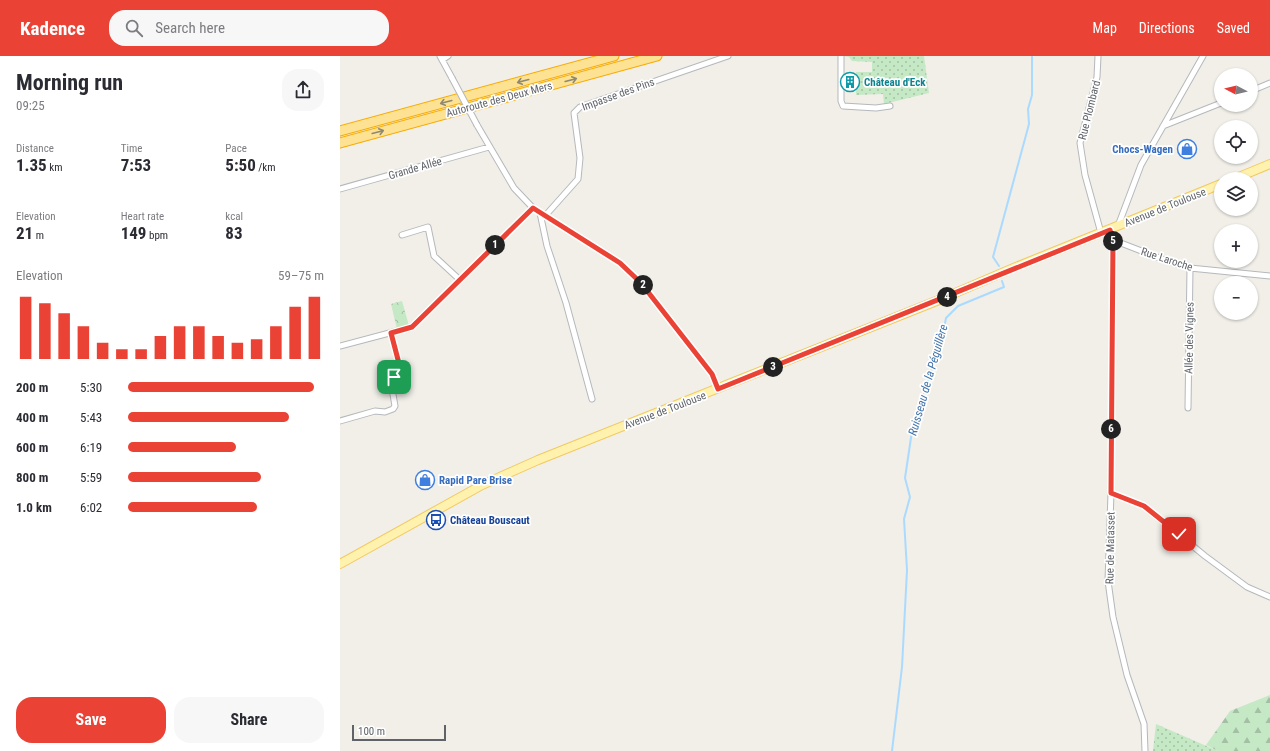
<!DOCTYPE html>
<html lang="en">
<head>
<meta charset="utf-8">
<style>
  body { margin:0; font-family:"Roboto Condensed",sans-serif; background:#f7f7f7; color:#2b2b33; height:100vh; display:flex; flex-direction:column; font-size:15px; white-space:nowrap }
  * { box-sizing:border-box; margin:0 }
  p { font-size:13px; color:#7c7c81 }
  .icon { flex:none; width:22px; height:22px; fill:none; stroke:currentColor; stroke-width:2; stroke-linecap:round; stroke-linejoin:round }
  .map { position:relative; flex:1; overflow:hidden }
  .sheet { display:flex; flex-direction:column; background:#fff; width:340px }
  .sheet>* { flex:none }
  .needle { width:26px; rotate:277deg }
  .tools { position:absolute; left:874px; top:12px; display:grid; gap:8px }
  .tools a { display:grid; place-items:center; width:44px; height:44px; border-radius:50%; background:#fff; box-shadow:0 1px 3px #0004; font-size:20px }
  .scale { position:absolute; left:12px; bottom:10px; width:94px; box-sizing:border-box; padding-left:4px; border:2px solid #5f6368; border-top:0; font-size:11px; line-height:14px; white-space:nowrap; color:#5f6368; -webkit-text-stroke:3px #fff; paint-order:stroke }
  .pin { position:absolute; display:grid; place-items:center; width:34px; height:34px; color:#fff; margin:-17px; border-radius:8px; box-shadow:0 2px 6px #0006 }
  .km { position:absolute; width:20px; height:20px; margin:-10px; border-radius:50%; background:#222; color:#fff; font-size:11px; line-height:20px; text-align:center }
  .round { display:grid; place-items:center; flex:none; width:42px; height:42px; border-radius:16px; background:#f7f7f7 }
  .overview { display:flex; align-items:center; justify-content:space-between; height:68px; padding:0 16px }
  h1 { font-size:22px; font-weight:700; line-height:30px }
  .metrics { display:grid; grid-template-columns:repeat(3,1fr); gap:6px; height:68px; padding:4px 16px }
  .metrics div { display:grid; align-content:center }
  .metrics b { font-size:17px; font-weight:700 }
  .metrics small { font-size:11px; font-weight:400 }
  .metrics p { font-size:11px }
  .chart { height:112px; padding:8px 16px }
  .chart p { display:flex; justify-content:space-between }
  .chart svg { width:100%; height:72px; margin-top:4px; stroke:#ea4335; stroke-width:6 }
  .action { display:flex; gap:8px; margin-top:auto; padding:8px 16px }
  .action a { flex:1; height:46px; border-radius:16px; background:#ea4335; color:#fff; font-size:16px; font-weight:700; line-height:46px; text-align:center }
  .action a+a { background:#f7f7f7; color:#2b2b33 }
  ul { padding:0 16px; list-style:none; font-size:13px }
  li { display:grid; grid-template-columns:64px 48px 1fr; align-items:center; height:30px }
  li i { height:10px; border-radius:5px; background:#ea4335 }
  header { display:flex; align-items:center; gap:24px; box-sizing:border-box; height:56px; padding:0 20px; background:#ea4335; color:#fff }
  header strong { font-size:19px }
  nav { display:flex; gap:22px; margin-inline-start:auto; font-size:14px }
  .search { width:280px; height:36px; background:#f7f7f7; display:flex; align-items:center; gap:10px; box-sizing:border-box; padding:0 14px; border-radius:16px; color:#7c7c81; font-size:15px }
  main { display:flex; flex:1; min-height:0 }
  .map>svg:first-child { display:block }
</style>
</head>
<body>
<header>
<strong>Kadence</strong>
<div class="search"><svg class="icon" aria-label="search" viewBox="0 0 24 24"><circle cx="10" cy="10" r="6"/><path d="M15 15l6 6"/></svg>Search here</div>
<nav><a>Map</a><a>Directions</a><a>Saved</a></nav>
</header>
<main>
<section class="sheet">
<div class="overview"><div><h1>Morning run</h1><p>09:25</p></div><a class="round"><svg class="icon" aria-label="share" viewBox="0 0 24 24"><path d="M12 15V3M7 8l5-5 5 5M5 13v7h14v-7"/></svg></a></div>
<div class="metrics">
<div><p>Distance</p><b>1.35<small> km</small></b></div>
<div><p>Time</p><b>7:53</b></div>
<div><p>Pace</p><b>5:50<small> /km</small></b></div>
</div>
<div class="metrics">
<div><p>Elevation</p><b>21<small> m</small></b></div>
<div><p>Heart rate</p><b>149<small> bpm</small></b></div>
<div><p>kcal</p><b>83</b></div>
</div>
<div class="chart"><p><span>Elevation</span>59–75 m</p>
<svg viewBox="0 0 160 44" preserveAspectRatio="none"><path d="M5 44V6M15 44V10M25 44V16M35 44V24M45 44V34M55 44V38M65 44V38M75 44V30M85 44V24M95 44V24M105 44V30M115 44V34M125 44V32M135 44V24M145 44V12M155 44V6"/></svg>
</div>
<ul>
<li><b>200 m</b>5:30<i style="width:95%"></i></li>
<li><b>400 m</b>5:43<i style="width:82%"></i></li>
<li><b>600 m</b>6:19<i style="width:55%"></i></li>
<li><b>800 m</b>5:59<i style="width:68%"></i></li>
<li><b>1.0 km</b>6:02<i style="width:66%"></i></li>
</ul>
<div class="action"><a>Save</a><a>Share</a></div>
</section>
<div class="map">
<svg width="930" height="695" viewBox="0 0 930 695">
  <defs>
    <pattern id="grass-dots" width="8" height="8" patternUnits="userSpaceOnUse"><rect width="8" height="8" fill="#c5e8c5"/><path d="M2 2h.1M6 6h.1" fill="none" stroke="#a3c0a4" stroke-width="1.8" stroke-linecap="round"/></pattern>
    <pattern id="forest-firs" width="22" height="20" patternUnits="userSpaceOnUse"><rect width="22" height="20" fill="#c5e8c5"/><path d="M5 1l3.5 6h-7zM16 11l3.5 6h-7z" fill="#a3c0a4"/></pattern>
    <pattern id="park-crowns" width="20" height="18" patternUnits="userSpaceOnUse"><rect width="20" height="18" fill="#c5e8c5"/><path d="M2 6a3 3 0 1 1 6 0M12 15a3 3 0 1 1 6 0" fill="none" stroke="#a3c0a4"/></pattern>
  </defs>
  <rect width="100%" height="100%" fill="#f1efe8"/>
  <path fill="url(#grass-dots)" d="M503 0H584L589 37 544 48 543 38 516 39V16H532V6L512 5 509 1Z
    M816 668 878 695H813Z"/>
  <path fill="url(#forest-firs)" d="M930 639V695H878L866 689 890 655Z"/>
  <path fill="url(#park-crowns)" d="M62 245 69 270 57 273 51 248Z"/>
  <g fill="none" stroke-linecap="round" stroke-linejoin="round">
    <path stroke="#aadaff" stroke-width="2" d="M659 210 653 201 689 68 688 53 692 39V0
      M552 695 562 611 567 514 564 463 570 441 565 422 572 375 603 278 606 262 618 250 664 231 662 225"/>
    <defs>
      <path id="minor" d="M100 0 112 22
        M501 0V45L503 50 536 52 550 50
        M758 0 757 21 740 87 745 119 761 177
        M102 4 108 0
        M911 35 930 27
        M137 69 174 132 193 152 280 207 301 227 372 318 378 333
        M823 70 881 47
        M0 133 149 91
        M200 157 207 190 226 247 252 343
        M205 160 238 123 240 102 234 57 240 51 388 0
        M778 170 801 109 863 0
        M770 174 773 184 771 437 768 525 773 561 787 619 804 668 805 695
        M62 179 88 171 94 200 120 224
        M773 184 830 206 850 212 930 220
        M0 290 72 271 193 152
        M848 352 850 212
        M0 365 35 355 45 356 53 353 55 350 51 327 52 323 61 315 51 277
        M771 437 804 450 865 500 907 531 930 541"/>
      <path id="primary" d="M894 123 930 108
        M0 508 142 429 198 404 599 244 671 213 881 128"/>
      <path id="motorway" d="M0 75 274 0
        M0 87 317 0"/>
    </defs>
    <use href="#minor" stroke="#b5b8bc" stroke-width="7"/>
    <use href="#primary" stroke="#f2c960" stroke-width="10"/>
    <use href="#motorway" stroke="#f9ab00" stroke-width="11"/>
    <use href="#minor" stroke="#fff" stroke-width="5"/>
    <use href="#primary" stroke="#fff2af" stroke-width="8"/>
    <use href="#motorway" stroke="#fde293" stroke-width="9"/>
    <defs>
      <path id="minor-bridge" d="M112 22 137 69"/>
    </defs>
    <use href="#minor-bridge" stroke="#b5b8bc" stroke-width="7" stroke-linecap="butt"/>
    <use href="#minor-bridge" stroke="#fff" stroke-width="5"/>
  </g>
  <defs><path id="oneway-shaft" d="M-6 0H5M1.5-3L5.5 0L1.5 3" fill="none" stroke-width="1.6" stroke-linecap="round" stroke-linejoin="round"/></defs>
  <g stroke="#8e8975">
    <use href="#oneway-shaft" transform="translate(231 24) rotate(-15)"/>
    <use href="#oneway-shaft" transform="translate(183 25) rotate(165)"/>
    <use href="#oneway-shaft" transform="translate(106 46) rotate(165)"/>
    <use href="#oneway-shaft" transform="translate(38 76) rotate(-15)"/>
  </g>
  <g fill="none" stroke-linecap="round" stroke-linejoin="round">
    <defs>
      <path id="route" d="M54 321 61 315 51 277 72 271 193 152 280 207 301 227 372 318 378 333 770 174 773 184 771 437 804 450 839 478"/>
    </defs>
    <use href="#route" stroke="#fff" stroke-width="8"/>
    <use href="#route" stroke="#ea4335" stroke-width="5"/>
  </g>
  <defs>
    <symbol id="building-ring" viewBox="-11 -11 22 22"><circle r="9.5" fill="#fff" stroke="#0f9aa8" stroke-width="1.5"/><path d="M-4-6H4V6H1V3H-1V6H-4ZM-2.5-4.3h1.7v1.8h-1.7ZM.8-4.3h1.7v1.8H.8ZM-2.5-1h1.7V.8h-1.7ZM.8-1h1.7V.8H.8Z" fill="#0f9aa8"/></symbol>
    <symbol id="shop-ring" viewBox="-11 -11 22 22"><circle r="9.5" fill="#fff" stroke="#3f7fe0" stroke-width="1.5"/><path d="M-5-2.5h2.3a2.7 3.5 0 0 1 5.4 0H5L5.5 6h-11ZM-1.5-2.5h3a1.5 2.3 0 0 0-3 0Z" fill="#3f7fe0"/></symbol>
    <symbol id="bus-ring" viewBox="-11 -11 22 22"><circle r="9.5" fill="#fff" stroke="#1a4fb4" stroke-width="1.5"/><path d="M-5-6H5V4H4V6H2V4H-2V6H-4V4H-5ZM-3.5-4V0h7V-4ZM-3.5 1.2v1.5H-2V1.2ZM2 1.2v1.5H3.5V1.2Z" fill="#1a4fb4"/></symbol>
  </defs>
  <g fill-rule="evenodd">
    <use href="#building-ring" x="499" y="15" width="22" height="22"/>
    <use href="#shop-ring" x="836" y="82" width="22" height="22"/>
    <use href="#shop-ring" x="74" y="413" width="22" height="22"/>
    <use href="#bus-ring" x="85" y="453" width="22" height="22"/>
  </g>
  <g text-anchor="middle" stroke-width="3.5" stroke-linejoin="round" paint-order="stroke">
    <g font-size="11" font-weight="bold" fill="#0d838f" stroke="#fff" text-anchor="start">
      <text x="524" y="30">Château d'Eck</text>
    </g>
    <g font-size="11" fill="#5f6368" stroke="#fff">
      <text transform="translate(278 38) rotate(-20)" y="4">Impasse des Pins</text>
      <text transform="translate(159 43) rotate(-15)" y="4">Autoroute des Deux Mers</text>
      <text transform="translate(749 54) rotate(-76)" y="4">Rue Plombard</text>
      <text transform="translate(75 112) rotate(-16)" y="4">Grande Allée</text>
      <text transform="translate(825 151) rotate(-22)" y="4">Avenue de Toulouse</text>
      <text transform="translate(827 203) rotate(18)" y="4">Rue Laroche</text>
      <text transform="translate(849 282) rotate(-89)" y="4">Allée des Vignes</text>
      <text transform="translate(325 354) rotate(-21)" y="4">Avenue de Toulouse</text>
      <text transform="translate(770 492) rotate(-89)" y="4">Rue de Matasset</text>
    </g>
    <g font-size="11" font-weight="bold" fill="#366cbe" stroke="#fff" text-anchor="end">
      <text x="833" y="97">Chocs-Wagen</text>
      <text x="99" y="428" text-anchor="start">Rapid Pare Brise</text>
    </g>
    <g font-size="11" font-weight="bold" fill="#164399" stroke="#fff" text-anchor="start">
      <text x="110" y="468">Château Bouscaut</text>
    </g>
    <g font-size="12" font-style="italic" fill="#4174aa" stroke="#fff">
      <text transform="translate(588 324) rotate(-74)" y="4">Ruisseau de la Péguillère</text>
    </g>
  </g>
</svg>
<div class="tools">
<a><svg class="needle" viewBox="-14 -14 28 28"><path d="M0-13l5 13h-10z" fill="#e53935"/><path d="M0 13l5-13h-10z" fill="#7c7c81"/></svg></a>
<a><svg class="icon" aria-label="locate" viewBox="0 0 24 24"><circle cx="12" cy="12" r="6"/><path d="M12 2v4M12 18v4M2 12h4M18 12h4"/></svg></a>
<a><svg class="icon" aria-label="layers" viewBox="0 0 24 24"><path d="M12 4l9 5-9 5-9-5zM3 14l9 5 9-5"/></svg></a>
<a>+</a>
<a>−</a>
</div>
<div class="scale">100 m</div>
<div class="pin" style="left:54px;top:321px;background:#1e9e55"><svg class="icon" aria-label="arrive" viewBox="0 0 24 24"><path d="M6 21V4h12l-3 4 3 4H6"/></svg></div>
<div class="pin" style="left:839px;top:478px;background:#d93025"><svg class="icon" aria-label="check" viewBox="0 0 24 24"><path d="M5 12l5 5 9-10"/></svg></div>
<b class="km" style="left:155px;top:189px">1</b>
<b class="km" style="left:303px;top:229px">2</b>
<b class="km" style="left:433px;top:311px">3</b>
<b class="km" style="left:607px;top:241px">4</b>
<b class="km" style="left:773px;top:185px">5</b>
<b class="km" style="left:771px;top:373px">6</b>
</div>
</main>
</body>
</html>
